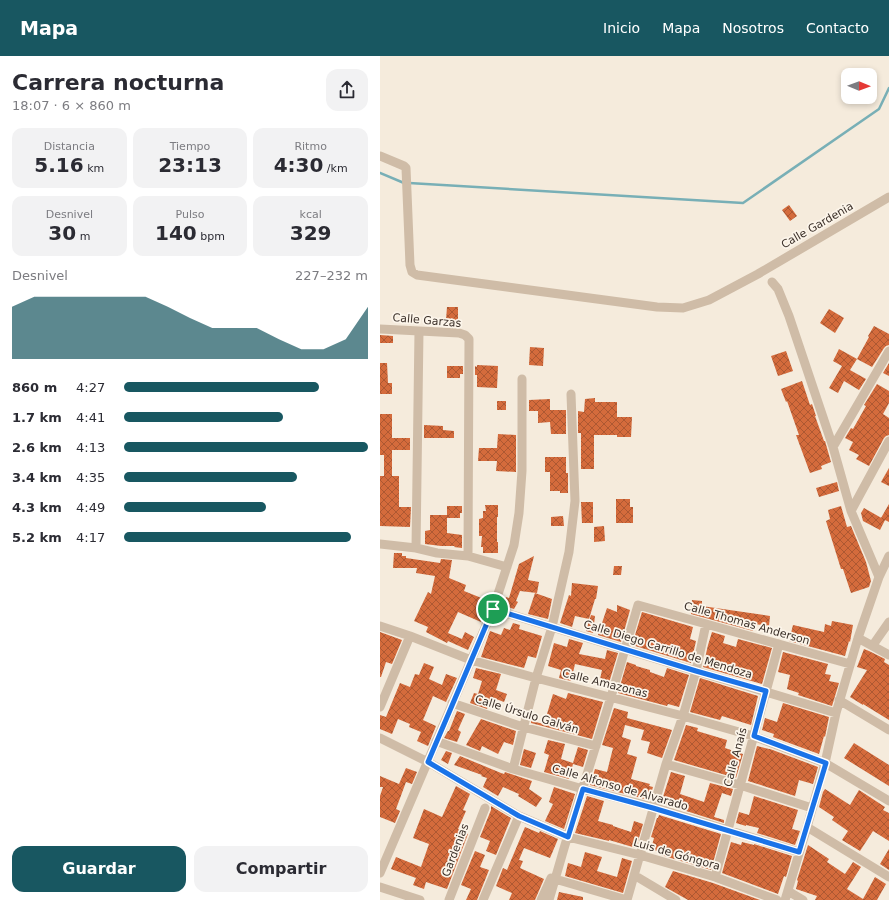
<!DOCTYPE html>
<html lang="es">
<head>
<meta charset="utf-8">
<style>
  body { margin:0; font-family:"DejaVu Sans",sans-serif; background:#f2f2f3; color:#2b2b33; height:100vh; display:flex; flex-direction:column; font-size:15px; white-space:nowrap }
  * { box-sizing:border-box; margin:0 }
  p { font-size:13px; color:#7c7c81 }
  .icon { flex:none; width:22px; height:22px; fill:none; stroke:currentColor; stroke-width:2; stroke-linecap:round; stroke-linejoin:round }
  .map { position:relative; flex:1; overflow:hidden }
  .side { display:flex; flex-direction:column; background:#fff; width:380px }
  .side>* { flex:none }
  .needle { width:26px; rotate:91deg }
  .tools { position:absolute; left:461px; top:12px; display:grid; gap:8px }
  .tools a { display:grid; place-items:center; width:36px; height:36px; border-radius:8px; background:#fff; box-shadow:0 2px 6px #0003; font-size:20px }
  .pin { position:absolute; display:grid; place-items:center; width:34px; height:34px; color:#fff; margin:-17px; border:2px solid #fff; border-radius:50%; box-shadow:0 1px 4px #0007 }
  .round { display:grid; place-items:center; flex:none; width:42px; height:42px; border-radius:12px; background:#f2f2f3 }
  .summary { display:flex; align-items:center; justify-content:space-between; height:68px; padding:0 12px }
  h1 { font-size:22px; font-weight:800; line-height:30px }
  .metrics { display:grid; grid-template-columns:repeat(3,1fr); gap:6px; height:68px; padding:4px 12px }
  .metrics div { display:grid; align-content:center; border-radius:10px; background:#f2f2f3; text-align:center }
  .metrics b { font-size:20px; font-weight:800 }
  .metrics small { font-size:11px; font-weight:400 }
  .metrics p { font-size:11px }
  .chart { height:112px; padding:8px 12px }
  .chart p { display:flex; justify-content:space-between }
  .chart svg { width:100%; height:72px; margin-top:4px; fill:#185761; opacity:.7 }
  .action { display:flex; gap:8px; margin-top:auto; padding:8px 12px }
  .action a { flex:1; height:46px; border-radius:12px; background:#185761; color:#fff; font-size:16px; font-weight:800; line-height:46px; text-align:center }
  .action a+a { background:#f2f2f3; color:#2b2b33 }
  ul { padding:0 12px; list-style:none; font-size:13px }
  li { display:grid; grid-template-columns:64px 48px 1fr; align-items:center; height:30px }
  li i { height:10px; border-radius:5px; background:#185761 }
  header { display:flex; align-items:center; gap:24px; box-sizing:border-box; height:56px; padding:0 20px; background:#185761; color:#fff }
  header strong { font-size:19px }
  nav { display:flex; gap:22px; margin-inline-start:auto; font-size:14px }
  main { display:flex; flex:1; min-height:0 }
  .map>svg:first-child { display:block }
</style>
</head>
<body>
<header>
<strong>Mapa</strong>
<nav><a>Inicio</a><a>Mapa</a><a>Nosotros</a><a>Contacto</a></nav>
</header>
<main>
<section class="side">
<div class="summary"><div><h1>Carrera nocturna</h1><p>18:07 · 6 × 860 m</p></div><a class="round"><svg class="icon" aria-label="share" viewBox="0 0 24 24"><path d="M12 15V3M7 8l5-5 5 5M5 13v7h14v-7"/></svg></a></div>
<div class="metrics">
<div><p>Distancia</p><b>5.16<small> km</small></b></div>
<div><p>Tiempo</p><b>23:13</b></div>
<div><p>Ritmo</p><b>4:30<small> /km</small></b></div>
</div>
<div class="metrics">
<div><p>Desnivel</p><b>30<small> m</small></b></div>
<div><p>Pulso</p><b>140<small> bpm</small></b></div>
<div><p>kcal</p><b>329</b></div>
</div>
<div class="chart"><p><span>Desnivel</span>227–232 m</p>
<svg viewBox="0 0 160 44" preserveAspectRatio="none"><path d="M0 44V12L10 6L20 6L30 6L40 6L50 6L60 6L70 12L80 19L90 25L100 25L110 25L120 32L130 38L140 38L150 32L160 12V44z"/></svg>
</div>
<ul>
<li><b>860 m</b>4:27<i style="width:80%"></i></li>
<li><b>1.7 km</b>4:41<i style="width:65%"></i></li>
<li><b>2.6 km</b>4:13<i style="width:100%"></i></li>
<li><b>3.4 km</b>4:35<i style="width:71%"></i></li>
<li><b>4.3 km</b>4:49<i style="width:58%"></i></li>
<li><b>5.2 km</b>4:17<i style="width:93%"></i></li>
</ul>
<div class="action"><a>Guardar</a><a>Compartir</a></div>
</section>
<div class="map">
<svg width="509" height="844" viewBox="0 0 509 844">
  <defs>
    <pattern id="building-cross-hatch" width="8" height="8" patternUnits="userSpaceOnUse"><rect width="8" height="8" fill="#d46b3c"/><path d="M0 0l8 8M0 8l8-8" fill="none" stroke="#ad5832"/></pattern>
  </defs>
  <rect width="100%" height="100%" fill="#f5ebdc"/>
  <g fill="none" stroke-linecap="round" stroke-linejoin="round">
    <path stroke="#78afb6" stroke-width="2.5" d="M0 117 24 127
      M29 127 363 147 499 53 509 32"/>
  </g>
  <path fill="url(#building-cross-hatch)" d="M409 149 417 160 410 165 402 154Z
    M67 251H78V264H66Z
    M449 253 464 262 455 277 440 267Z
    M494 270 509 278V289L506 290 504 292 492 311 477 303 489 281 488 280Z
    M0 279 13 280V287H0Z
    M150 291 164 292 163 310 149 309Z
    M459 293 477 303 470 314 486 323 479 334 464 325 458 337 449 332 462 310 453 305Z
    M406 295 413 315 398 320 391 300Z
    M0 307H7L8 327H12V338H0Z
    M509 307V320L503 317Z
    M97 309 118 310 117 332 97 331V319H95V310L97 311Z
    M67 310H83V318H80V322H67Z
    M422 325 430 349 432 348 436 360H435L444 385H445L451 406 441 410 442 413 430 417 416 379H419L407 345 406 346 401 333Z
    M497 328 509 335V347L503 358 509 362V379L506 380 504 382 489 410 476 403 479 399 469 394 473 386 465 382 471 372 473 373 486 350 484 349Z
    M215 342V346H237V361H252L251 381H237V379H214V413H201V377H198V355L204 356 205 343Z
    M170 343V354H186V378H171L170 366 158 367V355H149V344Z
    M117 345H126V354H117Z
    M0 358H12V382H30V394H12V420H19V451H31L30 471 0 470V420H4V399H0Z
    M44 369 63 370V374L74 375V382H44Z
    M118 378 136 379V416L116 415 117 405H98L99 392H117Z
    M165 401H186V417H188V437H180V435H170V416H165Z
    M509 412V430L501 426Z
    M457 426 459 435 439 441 436 432Z
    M236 443H250V451H253V467H236Z
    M201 446H213V467H202Z
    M509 448V466L501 462Z
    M105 449H118V461H117V486H118V497H103V491H101L102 480H99V463L103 462V455H106Z
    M67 450H82V457H80V462H67Z
    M461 450 467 471 471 470 486 506 491 525 489 531 471 537 463 513H461L446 465 450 463 448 454Z
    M484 452 505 464 500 474 483 465 481 457Z
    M50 459H67V477L82 479V492L74 491 75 490H61L45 488V475L50 474Z
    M183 460 184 470H171V461Z
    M224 470 225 485 214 486V471Z
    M14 497H22V500H26V502L60 507 61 503 72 504 69 522 86 529 84 535 109 545 101 566 78 556 68 577 82 583 85 576 94 581 88 594 68 585 67 587 46 576 48 571 34 565 48 536 51 538 55 520 36 517 37 512H13Z
    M154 500 148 524 159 526 157 537 140 535 136 545 138 546 134 553 122 549 126 541 129 542 139 508Z
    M234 510H242L241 519H233Z
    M192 527 218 530 216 543H215L209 563 195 560 192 571 180 567 189 539 191 540Z
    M155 537 172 543 168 563 148 558Z
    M312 544 322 545V550L390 560 389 570 374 568 373 575 311 558Z
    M237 549 250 554 241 586 218 579 227 552 237 556Z
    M262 556 313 571 310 583 316 585 311 607 252 589Z
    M211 559 215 560 213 577 206 575Z
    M452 565 473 569 470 586 469 585 465 600 409 585 413 569 444 576 445 568 451 570Z
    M133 567 140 569 139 573 162 580 156 602 148 600 144 612 101 601 110 575 121 579 124 572 130 574Z
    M0 576 22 584 12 608 6 606 1 621H0Z
    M332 576 345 580 343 587 356 591 358 583 392 592 382 628 323 611 328 589Z
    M189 583 203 587 199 598 225 603 227 594 238 597 228 630 219 628 222 614 195 608 191 625 179 622 181 614 168 610 174 587 187 591Z
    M484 593 489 595 505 603 504 606 509 609V664L483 648V649L470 641 487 614 477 611Z
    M403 596 448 608 445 618 451 619 449 625 459 627 452 650 418 639 419 637 407 633 410 619 398 616Z
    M247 606 256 609V610L270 614V616L284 621 287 612 309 619 299 651 288 648 287 650 238 637Z
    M44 607 54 611 49 623 62 629 66 618 77 622 66 646 53 640 43 664 56 670 48 690 37 685 41 676 29 671 30 668 18 663 12 678 0 673V659L6 661 20 627 30 631 35 618 39 619Z
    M96 612 121 618 116 634 127 638 124 646 111 641 107 653 90 647 94 637 98 638 102 625 93 622Z
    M320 622 378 640 371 669 342 660 340 664 310 656Z
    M188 637 223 646 212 683 151 667V665L164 668 173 638 186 643Z
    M403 647 449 661 445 681 444 680 439 698 393 681 394 678 382 674 385 662 397 666Z
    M234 652 248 656 247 662 292 674 282 702 267 697 270 686 261 684 264 674 245 669 242 681 251 684 247 698 257 701 251 723 270 728 269 730 273 731 269 744 210 729 215 713 227 716 233 692 222 689Z
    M77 655 85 658 78 674 81 676 77 686 64 682 68 675H69Z
    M101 663 136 675 133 689 124 686 118 698 102 690 100 695 86 689Z
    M306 669 318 672 317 675 347 684 345 692 363 698 356 722 294 704Z
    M168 684 185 688 181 703 193 707 198 691 208 694 203 711 193 708 189 723 164 716 169 699 164 697Z
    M474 687 509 709V730L464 702Z
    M377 690 389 693H390L438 711 433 728 419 724 415 740 368 725Z
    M144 693 156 697 151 712 140 709Z
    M66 695 72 697 68 708 61 704Z
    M80 700 121 717 124 718 125 716 152 725 149 733 162 742 156 751 138 740 139 738 123 731 118 740 103 731 107 722 101 720 102 719 74 709Z
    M26 712 37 716 32 728 26 726 16 753 20 755 15 767 0 761V740L3 731H0V720L19 728Z
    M291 716 305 720 300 738 324 746 330 727 353 733 351 740 342 737 334 761 344 764V767L281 747Z
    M76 730 90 738 83 754 86 755 78 773 88 778 67 833 46 826 44 833 33 829 36 822 11 813 16 801 41 811 49 788 33 782 44 753 62 761Z
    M174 731 195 738 184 773 165 765 173 748 169 746Z
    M445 733 470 749 479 734 505 751 503 754 509 757V785L493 775 480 795 462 784 468 775 452 764 454 761 439 751 443 736Z
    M207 740 224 745 218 765 233 769V770L251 776 254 765 263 768 256 792 229 784V785L195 777Z
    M374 740 418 754 412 773 420 775 415 789 377 777 379 772 366 769V770L356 767 359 756 369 759Z
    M111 750 131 762 116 799 106 795 110 785 100 781 111 754Z
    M279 759 341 778 331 814 281 799V796L271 793 274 782 271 781 277 762H278Z
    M145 771 159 777 160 775 178 783 170 802 144 792 139 804 143 805 140 812 164 823 155 844H129L132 837 116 830 123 812 127 814Z
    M351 786 361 789 362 786 374 789V788L412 800 406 821 404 820 398 838 342 817Z
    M428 789 449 803 447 806 465 818 473 806 481 811 467 833 483 843 495 821 506 828 497 844H435L437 840 416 833 418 825 417 824Z
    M509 793V814L500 808Z
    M95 795 105 799 100 811 109 814 97 844H86L91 833 81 829Z
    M205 796 222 801 217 815 237 821 242 802 252 805 243 837 185 820 188 807 201 811Z
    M293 815 333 827 380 844H308L285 831Z
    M179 836 203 841V844H177Z"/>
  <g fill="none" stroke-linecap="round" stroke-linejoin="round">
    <path stroke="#cfbca7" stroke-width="9" d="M0 100 24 110 26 112 30 209 32 216 37 219 277 251 303 252 329 244 378 218 509 141
      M392 226 398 233 409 260 453 391 471 455 499 521
      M0 273 79 277 85 279 89 283 88 500
      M453 391 509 295
      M471 455 509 385
      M0 488 36 492 57 497 88 500 127 511
      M36 492 39 275
      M113 553 316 615 456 657
      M0 570 30 580 91 604 156 622 303 660 373 680 445 707 509 745
      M478 582 509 599
      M493 589 509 566
      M459 644 509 674
      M72 647 143 671 216 690
      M0 651 30 580
      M0 682 48 706 139 760 188 781 260 799 335 821 397 844
      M56 685 133 713 203 733 273 751 419 796
      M286 708 360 729 432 752
      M133 713 156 622 172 571 189 496 195 445 191 338
      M427 771 509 821
      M0 817 113 553 121 529 134 489 139 457 142 415V323
      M254 819 296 844
      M335 821 399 588
      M175 823 247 844
      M0 831 40 844
      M408 835 423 844
      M69 844 105 752
      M103 844 139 760
      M161 844 171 822
      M169 844 185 789 231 641 258 549 470 608
      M247 844 286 708 303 660 316 615 326 568
      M405 844 427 771 445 707 456 657 478 582 499 521 509 500"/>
  </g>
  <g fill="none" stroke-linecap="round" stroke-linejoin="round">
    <defs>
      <path id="route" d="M113 553 316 615 386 635 374 680 446 707 419 796 273 752 203 733 188 781 139 760 48 706Z"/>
    </defs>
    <use href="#route" stroke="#fff" stroke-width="8"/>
    <use href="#route" stroke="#1a73e8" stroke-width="5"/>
  </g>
  <g text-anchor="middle" stroke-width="3.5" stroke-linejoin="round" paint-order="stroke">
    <g font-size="11" fill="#3a2f28" stroke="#fcf5ea">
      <text transform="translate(437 169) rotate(-30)" y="4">Calle Gardenia</text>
      <text transform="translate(47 264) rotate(5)" y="4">Calle Garzas</text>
      <text transform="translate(367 567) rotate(16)" y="4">Calle Thomas Anderson</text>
      <text transform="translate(288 593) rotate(17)" y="4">Calle Diego Carrillo de Mendoza</text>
      <text transform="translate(225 627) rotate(14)" y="4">Calle Amazonas</text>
      <text transform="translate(147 658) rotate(17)" y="4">Calle Úrsulo Galván</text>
      <text transform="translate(355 701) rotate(-75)" y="4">Calle Anaís</text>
      <text transform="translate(240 731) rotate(16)" y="4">Calle Alfonso de Alvarado</text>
      <text transform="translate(75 794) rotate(-69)" y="4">Gardenias</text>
      <text transform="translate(297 798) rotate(16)" y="4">Luis de Góngora</text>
    </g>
  </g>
</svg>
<div class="tools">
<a><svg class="needle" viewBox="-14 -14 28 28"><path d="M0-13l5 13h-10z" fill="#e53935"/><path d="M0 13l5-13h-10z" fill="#7c7c81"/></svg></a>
</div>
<div class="pin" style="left:113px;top:553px;background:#1e9e55"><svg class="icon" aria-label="arrive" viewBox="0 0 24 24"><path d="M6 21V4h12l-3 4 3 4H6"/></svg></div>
</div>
</main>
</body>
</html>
